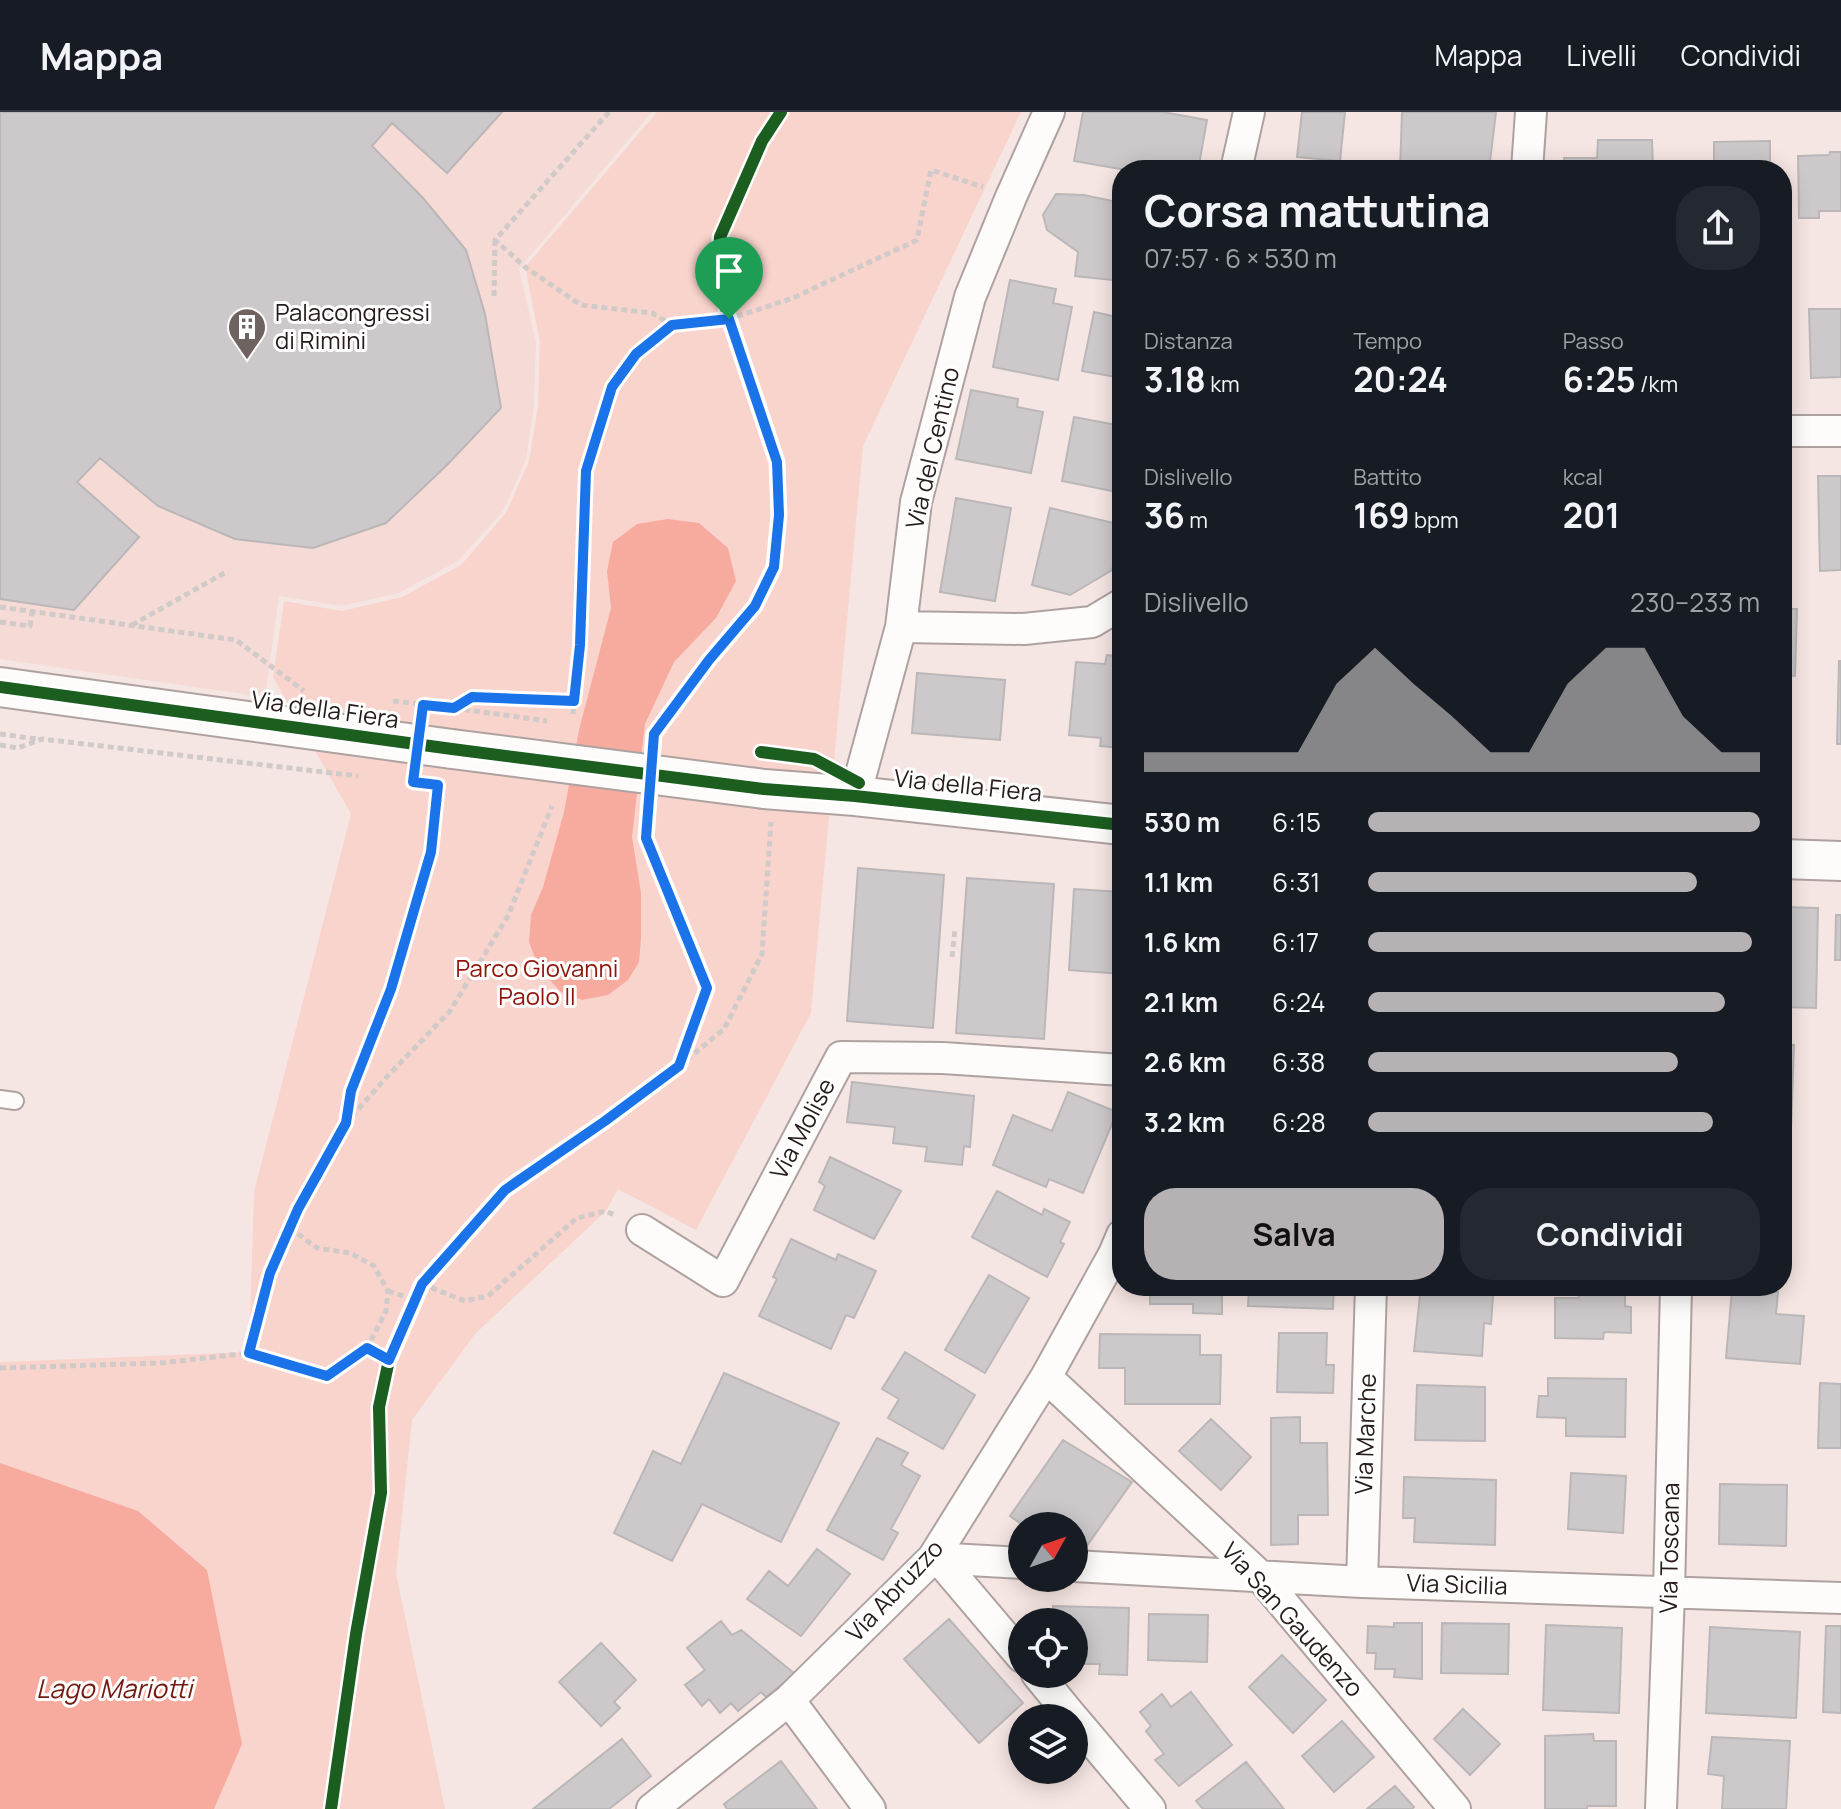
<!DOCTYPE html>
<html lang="it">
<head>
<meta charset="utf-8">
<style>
  body { margin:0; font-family:Manrope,sans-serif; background:#242831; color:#f1f3f6; height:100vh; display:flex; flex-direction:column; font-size:30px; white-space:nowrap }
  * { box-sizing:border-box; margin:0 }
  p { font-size:26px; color:#9ea1a6 }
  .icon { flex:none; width:44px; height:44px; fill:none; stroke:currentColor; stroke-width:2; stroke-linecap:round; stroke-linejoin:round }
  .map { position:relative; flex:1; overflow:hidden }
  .sheet { position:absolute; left:1112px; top:48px; width:680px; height:1136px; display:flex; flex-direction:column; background:#171b24; border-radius:32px; box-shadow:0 4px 20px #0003 }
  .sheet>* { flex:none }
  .needle { width:52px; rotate:50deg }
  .fabs { position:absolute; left:1008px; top:1400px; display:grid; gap:16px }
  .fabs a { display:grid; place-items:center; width:80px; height:80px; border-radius:50%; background:#171b24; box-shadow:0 4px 20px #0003; font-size:40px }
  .pin { position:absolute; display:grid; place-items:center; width:68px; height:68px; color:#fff; margin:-82px -34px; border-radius:50% 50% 50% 0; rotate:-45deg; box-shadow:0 0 8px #0007 }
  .pin .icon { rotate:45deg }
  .round { display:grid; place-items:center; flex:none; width:84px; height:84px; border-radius:32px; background:#242831 }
  .headline { display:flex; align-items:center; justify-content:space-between; height:136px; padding:0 32px }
  h1 { font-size:44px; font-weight:700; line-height:60px }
  .metrics { display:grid; grid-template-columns:repeat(3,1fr); gap:12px; height:136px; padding:8px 32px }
  .metrics div { display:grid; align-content:center }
  .metrics b { font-size:34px; font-weight:700 }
  .metrics small { font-size:22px; font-weight:400 }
  .metrics p { font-size:22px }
  .chart { height:224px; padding:16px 32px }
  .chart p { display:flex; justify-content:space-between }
  .chart svg { width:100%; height:144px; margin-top:8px; fill:#b6b2b3; opacity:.7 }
  .primary-button { display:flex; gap:16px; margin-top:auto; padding:16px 32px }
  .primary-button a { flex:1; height:92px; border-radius:32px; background:#b6b2b3; color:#111; font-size:32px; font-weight:700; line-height:92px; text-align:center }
  .primary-button a+a { background:#242831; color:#f1f3f6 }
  ul { padding:0 32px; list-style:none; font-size:26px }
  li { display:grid; grid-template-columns:128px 96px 1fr; align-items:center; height:60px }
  li i { height:20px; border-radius:10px; background:#b6b2b3 }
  header { display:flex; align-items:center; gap:48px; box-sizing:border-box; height:112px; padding:0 40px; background:#171b24; border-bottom:2px solid #363941 }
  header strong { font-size:38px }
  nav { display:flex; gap:44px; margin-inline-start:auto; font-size:28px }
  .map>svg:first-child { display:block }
</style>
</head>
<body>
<header>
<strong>Mappa</strong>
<nav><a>Mappa</a><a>Livelli</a><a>Condividi</a></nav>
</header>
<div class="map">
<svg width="1841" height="1697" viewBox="0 0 1841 1697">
  <rect width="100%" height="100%" fill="#f6e6e3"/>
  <path fill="#f6dad5" d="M0 0H652L519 157 536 230 534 294 526 348 503 399 458 449 399 481 342 494 279 484 265 585 0 547Z"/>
  <path fill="#f9d4cd" d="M657 0H1021L863 334 811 901 696 1118 618 1077 606 1099 475 1222 412 1308 396 1461 445 1697H0V1250L249 1240 254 1080 351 702 273 565 284 489 342 499 402 485 461 453 506 401 529 349 538 294 540 230 525 155Z"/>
  <path fill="#f7ab9e" d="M668 407 699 411 728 436 736 469 716 506 674 550 645 612 632 725 641 781V827L639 850 628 868 608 883 582 888 561 880 539 857 529 830 531 803 543 775 564 700 579 618 611 496 607 459 613 430 637 412Z
    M0 1351 138 1399 207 1458 242 1632 214 1697H0Z"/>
  <path fill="#cdc9cb" stroke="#bbb7b9" stroke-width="2" d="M0 0H502L447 61 392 11 372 34 423 86 466 138 485 202 501 296 447 353 386 411 313 436 235 427 158 394 100 346 77 370 139 425 74 498 0 487Z
    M1083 0H1163L1207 8 1198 58H1126L1074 49Z
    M1302 0H1345L1340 49 1297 45Z
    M1402 0H1496L1489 58H1400Z
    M1598 28H1652L1653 58H1564V46H1597Z
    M1770 29V58H1714V30Z
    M1830 40H1841V99H1819V106H1799L1798 44 1829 43Z
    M1056 82 1084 83 1122 91V169L1075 164 1078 140 1047 118 1043 103Z
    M1782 164H1787L1788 275H1782Z
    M1010 168 1056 177 1053 191 1072 195 1058 268 993 255Z
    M1809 197H1841V265L1811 266Z
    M1094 200 1122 206V266L1082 259Z
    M971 278 1018 287 1017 295 1043 300 1031 361 956 347Z
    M1074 305 1122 314V381L1062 369Z
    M1782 350H1787L1791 458H1782Z
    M1818 364H1841V458L1820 459Z
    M956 386 1011 396 995 489 940 480Z
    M1050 396 1122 413 1112 458 1070 483 1032 473Z
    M1782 497H1797L1795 564 1782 563Z
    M1107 543 1122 545V636L1100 634 1101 626 1069 623 1076 550 1105 552Z
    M1839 549H1841V632H1837Z
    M917 561 1005 568 1000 628 912 621Z
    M858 756 944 763 933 916 847 909Z
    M967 766 1054 772 1044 927 956 921Z
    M1074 777 1122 780V862L1069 858Z
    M1782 795 1818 796 1816 896 1782 895Z
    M1836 803H1841V848H1835Z
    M1782 932 1794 933 1791 1018H1782Z
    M852 970 974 984 970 1035 964 1034 962 1053 925 1049 927 1035 893 1031 895 1015 847 1010Z
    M1068 980 1117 1000 1083 1081 1049 1067 1046 1075 993 1053 1013 1003 1052 1019Z
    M830 1045 901 1079 874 1127 814 1098 825 1074 819 1070Z
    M1782 1051H1790L1786 1151 1782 1150Z
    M997 1079 1042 1103 1044 1097 1070 1110 1060 1130 1064 1132 1047 1165 972 1125Z
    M791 1127 836 1148 838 1142 876 1159 854 1206 846 1203 831 1237 759 1204 777 1167 773 1165Z
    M989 1163 1029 1186 985 1261 945 1238Z
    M1150 1174H1222V1202L1193 1201V1192H1150Z
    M1249 1174H1334L1333 1197 1248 1194Z
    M1421 1174 1452 1175V1180L1493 1183 1491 1212 1484 1211 1482 1244 1414 1239Z
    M1579 1174H1625V1194L1631 1195V1221L1604 1220 1603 1227 1555 1226V1186H1579Z
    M1732 1178 1778 1180 1776 1202 1804 1204 1800 1252 1726 1246Z
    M1279 1221H1327L1326 1253H1334L1333 1281 1277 1280Z
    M1100 1222 1200 1223V1243H1221L1220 1292H1125V1256H1099Z
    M905 1240 975 1283 943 1337 888 1306 899 1287 882 1277Z
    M724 1261 839 1311 781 1430 702 1392 672 1449 614 1421 653 1339 681 1352Z
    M1548 1266 1626 1267 1625 1325 1566 1324V1306L1537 1305 1539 1284H1548Z
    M1820 1271 1841 1272V1336H1818Z
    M1417 1273 1485 1275V1329L1415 1328Z
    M1300 1305V1331H1327L1328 1403H1298V1432L1271 1433V1306Z
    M1211 1307 1251 1345 1221 1378 1179 1339Z
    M877 1326 908 1341 901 1353 920 1364 891 1417 898 1421 883 1448 827 1418Z
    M1063 1328 1132 1370 1086 1435 1074 1426V1414H1057L1053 1411 1051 1414H1024L1010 1404Z
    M1571 1361 1626 1364 1623 1421 1568 1417Z
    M1404 1365 1496 1368 1495 1433 1414 1430 1415 1406H1403Z
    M1720 1372 1787 1373 1786 1434 1719 1432Z
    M817 1437 850 1462 801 1524 747 1487 769 1459 788 1474Z
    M1053 1494 1129 1496 1127 1563 1099 1562 1100 1552H1077L1078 1525H1074V1510H1053Z
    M1149 1502 1208 1503 1207 1550 1148 1548Z
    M949 1507 1023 1591 979 1631 904 1547Z
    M721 1509 732 1523 741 1518 795 1562 766 1585 761 1580 738 1599 731 1591 720 1601 709 1587 702 1594 685 1573 705 1558 687 1536Z
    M1394 1511H1422V1567L1394 1565 1395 1557H1375L1376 1541H1367L1368 1514 1394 1515Z
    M1442 1511 1509 1512 1508 1562 1441 1561Z
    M1546 1513 1622 1516 1619 1601 1543 1598Z
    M1826 1514H1841V1601L1823 1600Z
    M1710 1515 1800 1520 1796 1606 1706 1601Z
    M601 1531 636 1568 614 1590 620 1596 601 1614 559 1570Z
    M1282 1543 1326 1588 1293 1621 1249 1575Z
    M1191 1580 1232 1633 1179 1674 1155 1648 1164 1642 1146 1619 1151 1614 1140 1600 1162 1582 1171 1595Z
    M1463 1597 1500 1632 1470 1663 1434 1627Z
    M1342 1609 1374 1645 1334 1680 1302 1644Z
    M1593 1622 1594 1629H1616V1694H1587V1697H1545V1624Z
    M1712 1625 1790 1629 1786 1697H1722L1724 1664 1708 1662Z
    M622 1627 651 1664 609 1697H533Z
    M781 1649 817 1697H727L724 1692Z
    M1246 1650 1284 1697H1203L1196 1689Z
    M1395 1674 1414 1695 1412 1697H1367Z"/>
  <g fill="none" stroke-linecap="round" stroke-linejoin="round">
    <defs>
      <path id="service" d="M0 987 15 989"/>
      <path id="minor" d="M1236 58 1249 0
        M1527 58 1531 0
        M1782 319H1841
        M901 515 1024 517 1092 510 1122 492
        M855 684 901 515 916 390 970 185 1011 85 1049 0
        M642 1118 723 1169 841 945 943 946 1122 958
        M1046 1265 1260 1464 1455 1697
        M933 1446 1022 1451
        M939 1447 1022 1545
        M1074 1454 1362 1470 1841 1486
        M1362 1470 1371 1174
        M1037 1562 1073 1606
        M789 1588 870 1697
        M1074 1607 1150 1697
        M652 1697 789 1588 933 1446 1046 1265 1114 1142 1122 1123
        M1661 1697 1669 1480 1676 1174"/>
      <path id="tertiary" d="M0 575 452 637
        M764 677 855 684 1122 713
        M1782 747 1841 749"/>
    </defs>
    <use href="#service" stroke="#aea2a0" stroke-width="20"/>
    <use href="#minor" stroke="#aea2a0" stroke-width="34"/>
    <use href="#tertiary" stroke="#aea2a0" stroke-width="42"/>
    <path stroke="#d0cac9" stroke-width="5" stroke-dasharray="6 4" stroke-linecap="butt" d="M609 0 495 128 525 155 581 193 652 201 672 213 729 207 793 186 917 128 931 58 983 75
      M494 184 495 129
      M0 495 236 528 304 579
      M0 510 30 514 32 499
      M132 513 228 459
      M393 589 454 596 472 585 574 589
      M573 602 580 533 586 359 612 275 636 242 672 213
      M0 622 37 627
      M0 633 18 636 42 627 358 664
      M952 845 955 817
      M679 954 724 917 762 842 771 710
      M346 1011 351 979 391 877 431 740 438 673H435
      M290 1116 317 1136 350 1141 374 1154 388 1179 386 1199 367 1236
      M422 1172 465 1189 488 1184 577 1106 606 1099 614 1103
      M388 1179 415 1188
      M249 1241 270 1161 298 1097 346 1011 384 968 450 899 508 804 552 694
      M0 1256 161 1251 249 1241 327 1264 367 1236 389 1248"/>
    <use href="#service" stroke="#fefbfb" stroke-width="16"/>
    <use href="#minor" stroke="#fefbfb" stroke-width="30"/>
    <use href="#tertiary" stroke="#fefbfb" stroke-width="38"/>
    <defs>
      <path id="tertiary-bridge" d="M452 637 764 677"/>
    </defs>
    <use href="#tertiary-bridge" stroke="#aea2a0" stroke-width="42" stroke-linecap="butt"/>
    <path stroke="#d0cac9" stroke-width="5" stroke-dasharray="6 4" stroke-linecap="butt" d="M454 596 547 609"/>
    <use href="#tertiary-bridge" stroke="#fefbfb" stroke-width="38"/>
    <defs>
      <path id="cycleway" d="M0 575 452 637 764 677 855 684 1122 713
        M761 640 814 647 859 671
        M331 1697 356 1522 381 1381 379 1295 389 1248 422 1172 505 1078 605 1009 679 954 707 876 646 726 654 622 709 548 755 494 774 455 779 403 777 350 729 207 720 174V125L762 29 781 0"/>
    </defs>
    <use href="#cycleway" stroke="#fff" stroke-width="17"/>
    <use href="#cycleway" stroke="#1b5e20" stroke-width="12"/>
  </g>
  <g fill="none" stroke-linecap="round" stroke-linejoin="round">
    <defs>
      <path id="route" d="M729 207 777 350 779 403 774 455 755 494 709 548 654 622 646 726 707 876 679 954 605 1009 505 1078 422 1172 389 1248 367 1236 327 1264 249 1241 270 1161 298 1097 346 1011 351 979 391 877 431 740 438 673 413 670 423 593 454 596 472 585 574 589 580 533 586 359 612 275 636 242 672 213Z"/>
    </defs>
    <use href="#route" stroke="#fff" stroke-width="16"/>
    <use href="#route" stroke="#1a73e8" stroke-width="10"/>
  </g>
  <defs>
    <symbol id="building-pin" viewBox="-11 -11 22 30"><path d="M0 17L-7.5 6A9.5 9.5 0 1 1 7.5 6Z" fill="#6f6361" stroke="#fff"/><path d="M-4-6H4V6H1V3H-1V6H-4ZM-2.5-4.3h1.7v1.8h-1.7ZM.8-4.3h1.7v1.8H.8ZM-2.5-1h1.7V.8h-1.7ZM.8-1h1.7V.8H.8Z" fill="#fff"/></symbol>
  </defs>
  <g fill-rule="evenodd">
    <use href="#building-pin" x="225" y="193" width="44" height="60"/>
  </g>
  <g text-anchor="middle" stroke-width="6" stroke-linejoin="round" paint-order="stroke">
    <g font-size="24" fill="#271c1b" stroke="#fff" text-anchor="start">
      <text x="275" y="209">Palacongressi<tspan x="275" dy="28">di Rimini</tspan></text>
    </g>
    <g font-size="24" fill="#271c1b" stroke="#fff">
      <text transform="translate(933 336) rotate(-77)" y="8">Via del Centino</text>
      <text transform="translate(325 598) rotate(8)" y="8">Via della Fiera</text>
      <text transform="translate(968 674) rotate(6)" y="8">Via della Fiera</text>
      <text transform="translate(803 1017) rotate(-62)" y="8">Via Molise</text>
      <text transform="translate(1366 1322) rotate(-88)" y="8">Via Marche</text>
      <text transform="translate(1670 1436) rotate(-89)" y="8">Via Toscana</text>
      <text transform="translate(1457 1473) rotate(2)" y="8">Via Sicilia</text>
      <text transform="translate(895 1479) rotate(-47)" y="8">Via Abruzzo</text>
      <text transform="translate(1292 1508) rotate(48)" y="8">Via San Gaudenzo</text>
    </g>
    <g font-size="24" fill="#8e150a" stroke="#fff">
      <text x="537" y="865">Parco Giovanni<tspan x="537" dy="28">Paolo II</tspan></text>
    </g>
    <g font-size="26" font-style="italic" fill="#731a10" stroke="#fff">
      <text x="114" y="1586">Lago Mariotti</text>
    </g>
  </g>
</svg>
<div class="fabs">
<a><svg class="needle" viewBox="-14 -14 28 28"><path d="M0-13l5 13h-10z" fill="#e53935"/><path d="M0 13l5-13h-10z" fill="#9ea1a6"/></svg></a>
<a><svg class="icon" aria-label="locate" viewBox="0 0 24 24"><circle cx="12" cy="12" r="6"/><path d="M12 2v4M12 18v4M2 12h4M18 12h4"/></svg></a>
<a><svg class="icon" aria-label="layers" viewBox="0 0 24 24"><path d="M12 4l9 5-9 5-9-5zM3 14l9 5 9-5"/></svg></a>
</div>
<div class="pin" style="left:729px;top:207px;background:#1e9e55"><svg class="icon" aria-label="arrive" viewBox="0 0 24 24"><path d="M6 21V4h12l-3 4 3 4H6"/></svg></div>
<section class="sheet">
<div class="headline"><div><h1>Corsa mattutina</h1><p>07:57 · 6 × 530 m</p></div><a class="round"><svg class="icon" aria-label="share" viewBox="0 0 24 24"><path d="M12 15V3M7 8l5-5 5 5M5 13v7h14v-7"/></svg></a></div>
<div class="metrics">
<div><p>Distanza</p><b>3.18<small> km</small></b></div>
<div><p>Tempo</p><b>20:24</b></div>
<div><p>Passo</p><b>6:25<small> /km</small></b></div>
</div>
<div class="metrics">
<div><p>Dislivello</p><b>36<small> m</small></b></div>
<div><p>Battito</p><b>169<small> bpm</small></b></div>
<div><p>kcal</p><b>201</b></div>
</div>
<div class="chart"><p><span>Dislivello</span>230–233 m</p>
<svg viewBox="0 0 160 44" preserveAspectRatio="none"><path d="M0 44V38L10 38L20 38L30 38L40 38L50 17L60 6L70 17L80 27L90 38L100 38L110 17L120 6L130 6L140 27L150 38L160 38V44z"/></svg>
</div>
<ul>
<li><b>530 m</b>6:15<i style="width:100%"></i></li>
<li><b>1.1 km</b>6:31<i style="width:84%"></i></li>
<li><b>1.6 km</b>6:17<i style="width:98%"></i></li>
<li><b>2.1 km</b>6:24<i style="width:91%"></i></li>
<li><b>2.6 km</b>6:38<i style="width:79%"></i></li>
<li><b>3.2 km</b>6:28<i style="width:88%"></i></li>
</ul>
<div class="primary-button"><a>Salva</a><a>Condividi</a></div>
</section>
</div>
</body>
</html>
